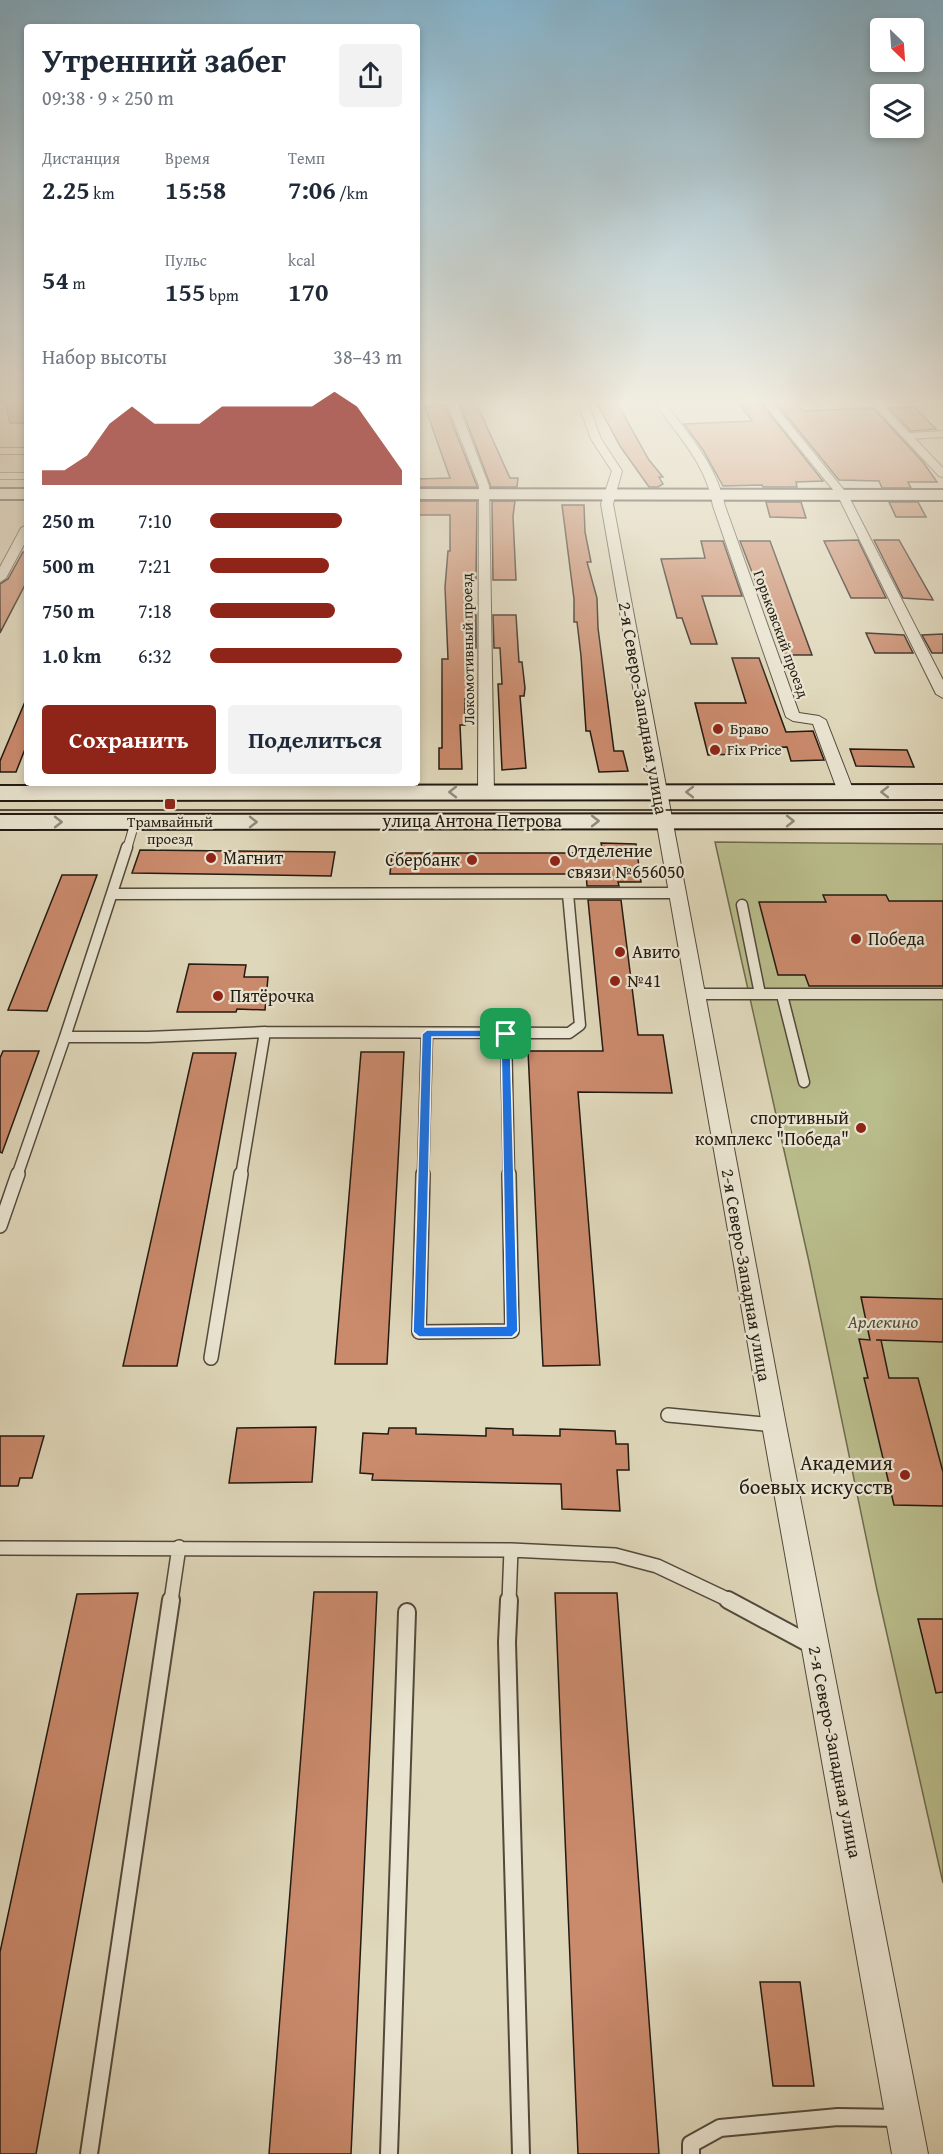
<!DOCTYPE html>
<html lang="ru">
<head>
<meta charset="utf-8">
<style>
  body { margin:0; font-family:"Gentium Book Plus",serif; background:#f2f2f3; color:#1f2937; height:100vh; display:flex; flex-direction:column; font-size:22px; white-space:nowrap }
  * { box-sizing:border-box; margin:0 }
  p { font-size:20px; color:#747a83 }
  .icon { flex:none; width:33px; height:33px; fill:none; stroke:currentColor; stroke-width:2; stroke-linecap:round; stroke-linejoin:round }
  .map { position:relative; flex:1; overflow:hidden }
  .side { position:absolute; left:24px; top:24px; width:396px; height:762px; display:flex; flex-direction:column; background:#fff; border-radius:6px; box-shadow:0 3px 9px #0003 }
  .side>* { flex:none }
  .needle { width:39px; rotate:155deg }
  .controls { position:absolute; left:870px; top:18px; display:grid; gap:12px }
  .controls a { display:grid; place-items:center; width:54px; height:54px; border-radius:6px; background:#fff; box-shadow:0 3px 9px #0003; font-size:30px }
  .pin { position:absolute; display:grid; place-items:center; width:51px; height:51px; color:#fff; margin:-26px; border-radius:12px; box-shadow:0 3px 9px #0006 }
  .round { display:grid; place-items:center; flex:none; width:63px; height:63px; border-radius:6px; background:#f2f2f3 }
  .summary { display:flex; align-items:center; justify-content:space-between; height:102px; padding:0 18px }
  h1 { font-size:33px; font-weight:700; line-height:45px }
  .metrics { display:grid; grid-template-columns:repeat(3,1fr); gap:9px; height:102px; padding:6px 18px }
  .metrics div { display:grid; align-content:center }
  .metrics b { font-size:26px; font-weight:700 }
  .metrics small { font-size:16px; font-weight:400 }
  .metrics p { font-size:16px }
  .chart { height:168px; padding:12px 18px }
  .chart p { display:flex; justify-content:space-between }
  .chart svg { width:100%; height:108px; margin-top:6px; fill:#8f2418; opacity:.7 }
  .button { display:flex; gap:12px; margin-top:auto; padding:12px 18px }
  .button a { flex:1; height:69px; border-radius:6px; background:#8f2418; color:#fff; font-size:24px; font-weight:700; line-height:69px; text-align:center }
  .button a+a { background:#f2f2f3; color:#1f2937 }
  ul { padding:0 18px; list-style:none; font-size:20px }
  li { display:grid; grid-template-columns:96px 72px 1fr; align-items:center; height:45px }
  li i { height:15px; border-radius:8px; background:#8f2418 }
  .map>svg:first-child { display:block }
</style>
</head>
<body>
<div class="map">
<svg width="943" height="2154" viewBox="0 0 943 2154">
  <rect width="100%" height="100%" fill="#dfd7ba"/>
  <filter id="stains"><feTurbulence type="fractalNoise" baseFrequency=".00333" numOctaves="4"/><feColorMatrix values="0 0 0 0 .2 0 0 0 0 .09 0 0 0 0 .02 0 0 0 .5 -.17"/></filter>
  <radialGradient id="worn" r=".72"><stop offset=".6" stop-color="#630" stop-opacity="0"/><stop offset="1" stop-color="#630" stop-opacity=".3"/></radialGradient>
  <path fill="#b9bc8b" stroke="#6e6b4e" stroke-width="1.5" d="M715 842 943 844V1883L877 1590 809 1262Z"/>
  <path fill="#ca8a6c" stroke="#231a11" stroke-width="1.5" d="M5 403H27V423H10Z
    M476 403 510 478H518L517 487H491L460 404Z
    M597 403H617L649 460 663 477H659L663 484 658 487H649L620 446Z
    M739 403H761L823 481 796 482 797 487H763L762 485 723 486 703 450 684 424 752 421Z
    M776 403H796L803 411 873 408 923 462 937 482H908L911 488H882L879 481 839 480Z
    M445 405 477 486V487H417V479L450 478 425 407Z
    M914 407 936 429 911 431 889 408Z
    M417 501H477L476 580 466 581 467 615H476V648H467L468 699H465V725H460L462 769H439V748H442V659H448L445 587 448 551H450V515H417Z
    M492 501H515L513 516 516 580H493Z
    M766 502H801L806 518 770 517Z
    M889 502H918L926 517H896Z
    M562 505H584L585 532 591 562H587L597 598 598 628 614 751H623L628 771 599 772 590 731H586L581 656 577 622H574V599Z
    M858 540 886 598H851L824 541Z
    M874 540H899L933 600 903 598Z
    M701 541H723L742 596H702L717 644H691L682 618H677L661 559 705 558Z
    M740 541H770L812 655H784Z
    M23 552H27V581L0 633V584L8 579Z
    M493 615H516L519 662H522L525 688 524 696H520L526 768 502 770 498 684H502L500 648H494Z
    M866 633 904 635 913 653H875Z
    M943 634V653H932L922 635Z
    M732 658H759L786 732 813 731 824 760 791 761 787 747 739 748 741 754 708 755 695 703H746Z
    M27 697V744L16 772H0V761Z
    M850 749 907 750 914 767 856 766Z
    M601 843 636 844 641 882H618L619 886H587L586 874H390L392 853H603Z
    M140 850 335 852 331 876 132 873Z
    M62 875H97L47 1011 8 1010Z
    M823 895H886L889 901H943V986H809L805 975H778L759 902H826Z
    M588 900H621L638 1035H663L672 1093 578 1092 600 1365 543 1366 528 1051H603Z
    M189 964 246 965 244 977H268L265 1010 237 1009 236 1012H177Z
    M3 1051H39L2 1153 0 1152V1058Z
    M361 1052H404L387 1364H335Z
    M193 1053H236L177 1366H123Z
    M861 1297 943 1299V1342L876 1340H881L889 1378H918L943 1472V1506L894 1505 864 1378H868L859 1339 870 1340Z
    M316 1427 312 1482 229 1483 237 1428Z
    M389 1428H416V1434L486 1436V1428L513 1429V1435L560 1436V1429L615 1431 616 1444H628L629 1470H617L620 1511 562 1509 561 1484 372 1480 373 1474 360 1473 363 1433 388 1434Z
    M0 1436H44L32 1478H20L18 1486H0Z
    M314 1592H377L351 2154H269Z
    M138 1593 36 2154H0V1952L77 1594Z
    M555 1593H617L659 2154H578Z
    M918 1619H943V1692L936 1693Z
    M760 1982H800L814 2086H773Z"/>
  <g fill="none" stroke-linecap="round" stroke-linejoin="round">
    <defs>
      <path id="lane-far4" d="M910 436 943 434
        M0 451H27
        M0 476H27"/>
      <path id="lane-far3" d="M127 849 135 822"/>
      <path id="lane-far2" d="M127 847 65 1037H148L265 1032 569 1033 580 1025 568 894
        M113 894 678 893
        M742 905 760 994
        M695 994H943
        M782 995 804 1082
        M506 1034 509 1176
        M17 1176 65 1037
        M241 1176 265 1032
        M423 1176 427 1034"/>
      <path id="lane-far1" d="M423 1174 419 1332 512 1331 509 1174
        M0 1226 18 1174
        M211 1358 241 1174
        M668 1415 774 1425
        M0 1548 511 1550 615 1555 657 1566 731 1601
        M171 1601 179 1547
        M509 1601 511 1550"/>
      <path id="lane" d="M509 1600 507 1642 521 2154
        M728 1600 810 1644
        M89 2154 171 1600
        M389 2154 407 1612
        M691 2154V2144L720 2128 838 2117 900 2118"/>
      <path id="street" d="M447 403H457L489 486 494 793 486 798 478 793 479 486Z
        M578 403H588L601 439 622 471 613 504 786 1425 928 2154H892L762 1425 601 504 612 471 591 439Z
        M655 403H665C689 435 717 466 725 506L799 713 819 716 826 720 854 792 851 795 846 797 838 792 813 724 793 721 786 717 713 506C707 465 678 436 655 403Z
        M763 403H773L848 495 943 680V698L936 694 838 496Z
        M871 403H881L943 468V477L939 476Z
        M27 525V539L6 578 0 582V567L21 528Z"/>
      <path id="secondary" d="M0 489H27V499H0Z
        M417 489 943 490V500L417 499Z
        M943 785V799L0 800V786Z
        M943 814V828L0 829V815Z"/>
    </defs>
    <use href="#lane-far4" stroke="#52493b" stroke-width="8"/>
    <use href="#lane-far3" stroke="#52493b" stroke-width="10"/>
    <use href="#lane-far2" stroke="#52493b" stroke-width="13"/>
    <use href="#lane-far1" stroke="#52493b" stroke-width="16"/>
    <use href="#lane" stroke="#52493b" stroke-width="20"/>
    <use href="#street" stroke="#52493b" stroke-width="2"/>
    <use href="#secondary" stroke="#231a11" stroke-width="4"/>
    <use href="#lane-far4" stroke="#eae5d2" stroke-width="6"/>
    <use href="#lane-far3" stroke="#eae5d2" stroke-width="8"/>
    <use href="#lane-far2" stroke="#eae5d2" stroke-width="10"/>
    <use href="#lane-far1" stroke="#eae5d2" stroke-width="13"/>
    <use href="#lane" stroke="#eae5d2" stroke-width="16"/>
    <use href="#street" fill="#eae5d2" fill-rule="evenodd"/>
    <use href="#secondary" fill="#eae5d2" fill-rule="evenodd"/>
    <path stroke="#231a11" stroke-width="1.5" d="M0 810H943"/>
  </g>
  <defs><path id="oneway-chevron" d="M-2-3.5L2.5 0L-2 3.5" fill="none" stroke-width="1.6" stroke-linecap="round" stroke-linejoin="round" transform="scale(1.5)"/></defs>
  <g stroke="#908a7b">
    <use href="#oneway-chevron" transform="translate(453 792) rotate(-180)"/>
    <use href="#oneway-chevron" transform="translate(690 792) rotate(180)"/>
    <use href="#oneway-chevron" transform="translate(885 792) rotate(180)"/>
    <use href="#oneway-chevron" transform="translate(595 821)"/>
    <use href="#oneway-chevron" transform="translate(790 821)"/>
    <use href="#oneway-chevron" transform="translate(58 822)"/>
    <use href="#oneway-chevron" transform="translate(253 822)"/>
  </g>
  <linearGradient id="sky" x2="0" y2="1"><stop stop-color="#86b6d0"/><stop offset="0.57" stop-color="#f1ede0"/><stop offset="1" stop-color="#f1ede0" stop-opacity="0"/></linearGradient>
  <rect width="943" height="704" fill="url(#sky)"/>
  <path fill="#1a73e8" stroke="#fff" stroke-width="1.5" fill-rule="evenodd" d="M427 1030H506L510 1034 518 1331 512 1337H419L413 1332 422 1034ZM432 1037H501L506 1326 425 1327Z"/>
  <g fill="#8f2418" stroke="#eae5d2" stroke-width="2">
    <circle cx="718" cy="729" r="6"/>
    <circle cx="715" cy="750" r="6"/>
    <rect x="164" y="798" width="12" height="12" rx="3"/>
    <circle cx="211" cy="858" r="6"/>
    <circle cx="472" cy="860" r="6"/>
    <circle cx="555" cy="861" r="6"/>
    <circle cx="856" cy="939" r="6"/>
    <circle cx="620" cy="952" r="6"/>
    <circle cx="615" cy="981" r="6"/>
    <circle cx="218" cy="996" r="6"/>
    <circle cx="861" cy="1128" r="6"/>
    <circle cx="905" cy="1475" r="6"/>
  </g>
  <g text-anchor="middle" stroke-width="4.5" stroke-linejoin="round" paint-order="stroke">
    <g font-size="15" fill="#231a11" stroke="#eae5d2">
      <text transform="translate(781 634) rotate(70)" y="5">Горьковский проезд</text>
      <text transform="translate(468 649) rotate(-91)" y="5">Локомотивный проезд</text>
    </g>
    <g font-size="15" fill="#231a11" stroke="#eae5d2" text-anchor="start">
      <text x="730" y="734">Браво</text>
      <text x="727" y="755">Fix Price</text>
      <text x="170" y="827" text-anchor="middle">Трамвайный<tspan x="170" dy="17">проезд</tspan></text>
    </g>
    <g font-size="18" fill="#231a11" stroke="#eae5d2">
      <text transform="translate(643 708) rotate(80)" y="6">2-я Северо-Западная улица</text>
      <text x="472" y="827">улица Антона Петрова</text>
      <text transform="translate(746 1275) rotate(80)" y="6">2-я Северо-Западная улица</text>
      <text transform="translate(835 1752) rotate(79)" y="6">2-я Северо-Западная улица</text>
    </g>
    <g font-size="18" fill="#231a11" stroke="#eae5d2" text-anchor="start">
      <text x="567" y="857">Отделение<tspan x="567" dy="21">связи №656050</tspan></text>
      <text x="223" y="864">Магнит</text>
      <text x="460" y="866" text-anchor="end">Сбербанк</text>
      <text x="868" y="945">Победа</text>
      <text x="632" y="958">Авито</text>
      <text x="627" y="987">№41</text>
      <text x="230" y="1002">Пятёрочка</text>
      <text x="849" y="1124" text-anchor="end">спортивный<tspan x="849" dy="21">комплекс "Победа"</tspan></text>
    </g>
    <g font-size="18" font-style="italic" fill="#504b36" stroke="#eae5d2">
      <text x="883" y="1328">Арлекино</text>
    </g>
    <g font-size="21" fill="#231a11" stroke="#eae5d2" text-anchor="end">
      <text x="893" y="1470">Академия<tspan x="893" dy="24">боевых искусств</tspan></text>
    </g>
  </g>
  <rect width="100%" height="100%" filter="url(#stains)"/>
  <rect width="100%" height="100%" fill="url(#worn)"/>
</svg>
<div class="controls">
<a><svg class="needle" viewBox="-14 -14 28 28"><path d="M0-13l5 13h-10z" fill="#e53935"/><path d="M0 13l5-13h-10z" fill="#747a83"/></svg></a>
<a><svg class="icon" aria-label="layers" viewBox="0 0 24 24"><path d="M12 4l9 5-9 5-9-5zM3 14l9 5 9-5"/></svg></a>
</div>
<div class="pin" style="left:506px;top:1034px;background:#1e9e55"><svg class="icon" aria-label="arrive" viewBox="0 0 24 24"><path d="M6 21V4h12l-3 4 3 4H6"/></svg></div>
<section class="side">
<div class="summary"><div><h1>Утренний забег</h1><p>09:38 · 9 × 250 m</p></div><a class="round"><svg class="icon" aria-label="share" viewBox="0 0 24 24"><path d="M12 15V3M7 8l5-5 5 5M5 13v7h14v-7"/></svg></a></div>
<div class="metrics">
<div><p>Дистанция</p><b>2.25<small> km</small></b></div>
<div><p>Время</p><b>15:58</b></div>
<div><p>Темп</p><b>7:06<small> /km</small></b></div>
</div>
<div class="metrics">
<div><b>54<small> m</small></b></div>
<div><p>Пульс</p><b>155<small> bpm</small></b></div>
<div><p>kcal</p><b>170</b></div>
</div>
<div class="chart"><p><span>Набор высоты</span>38–43 m</p>
<svg viewBox="0 0 160 44" preserveAspectRatio="none"><path d="M0 44V38L10 38L20 32L30 19L40 12L50 19L60 19L70 19L80 12L90 12L100 12L110 12L120 12L130 6L140 12L150 25L160 38V44z"/></svg>
</div>
<ul>
<li><b>250 m</b>7:10<i style="width:69%"></i></li>
<li><b>500 m</b>7:21<i style="width:62%"></i></li>
<li><b>750 m</b>7:18<i style="width:65%"></i></li>
<li><b>1.0 km</b>6:32<i style="width:100%"></i></li>
</ul>
<div class="button"><a>Сохранить</a><a>Поделиться</a></div>
</section>
</div>
</body>
</html>
